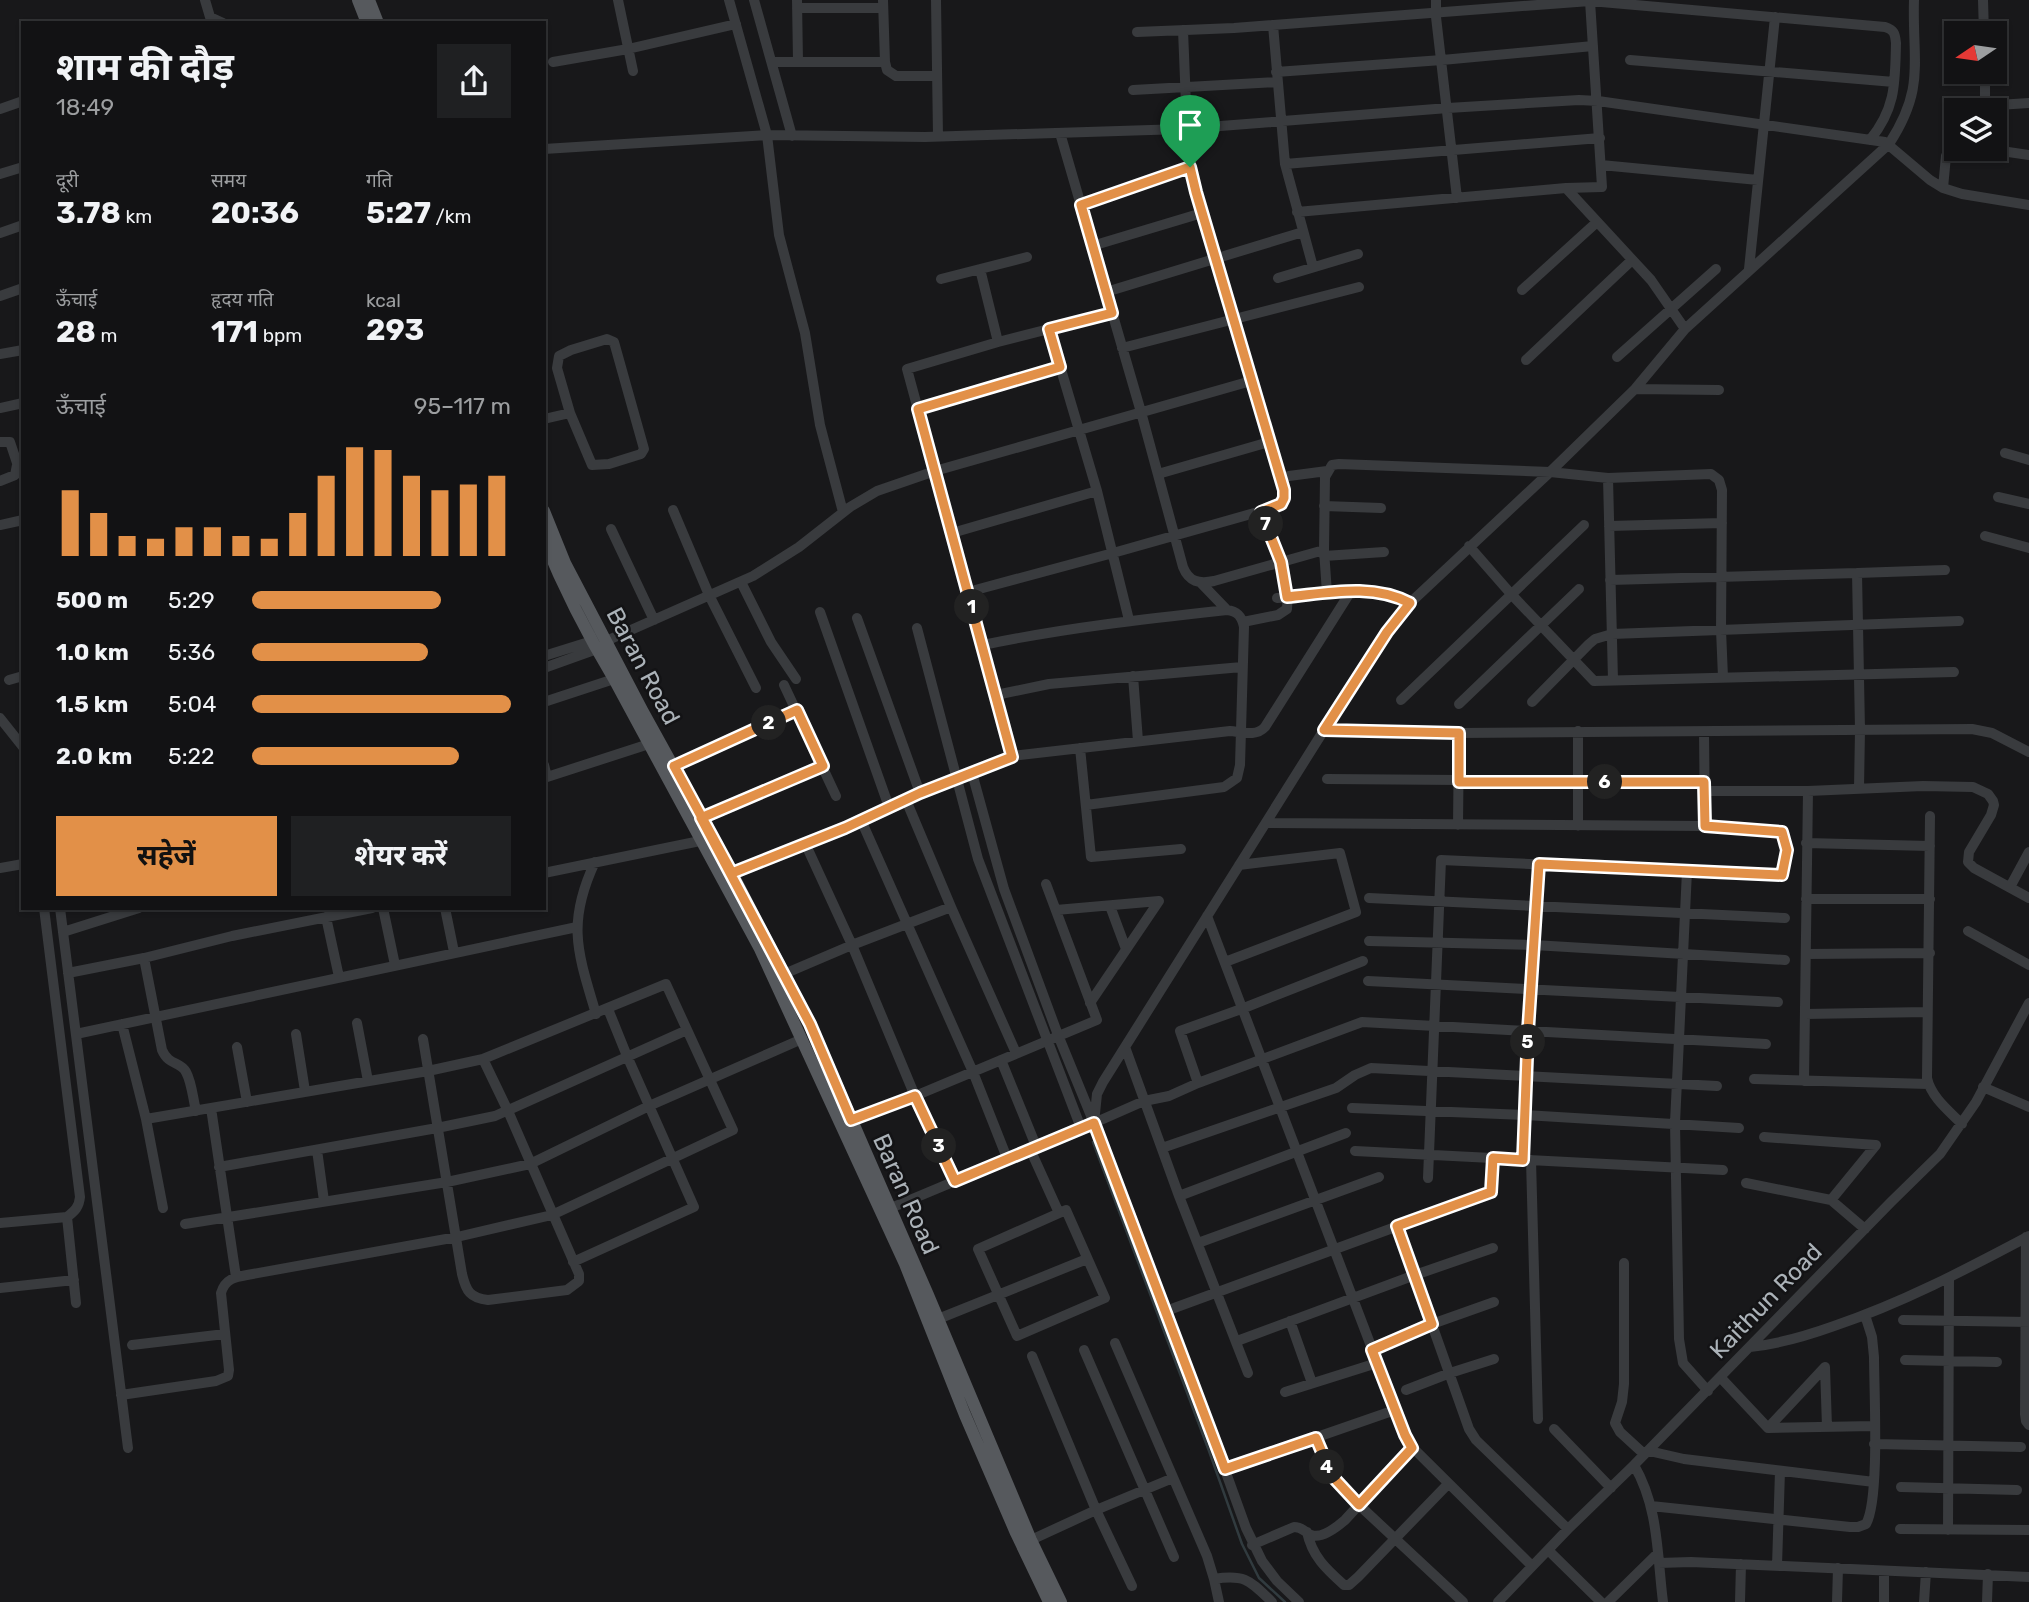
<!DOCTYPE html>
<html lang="hi">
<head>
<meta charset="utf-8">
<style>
  body { margin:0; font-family:Rubik,"Noto Sans Devanagari",sans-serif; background:#1f2022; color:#f1f3f6; height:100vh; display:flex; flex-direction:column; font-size:26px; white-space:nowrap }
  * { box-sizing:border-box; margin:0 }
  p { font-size:23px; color:#9c9ea0 }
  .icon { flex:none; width:38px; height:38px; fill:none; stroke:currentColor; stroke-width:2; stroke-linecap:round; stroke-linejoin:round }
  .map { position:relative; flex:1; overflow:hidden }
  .details { position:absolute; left:21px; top:21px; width:525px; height:889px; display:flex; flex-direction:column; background:#121214; border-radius:0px; box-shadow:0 2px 5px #0004,0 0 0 2px #313234 }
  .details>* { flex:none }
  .needle { width:46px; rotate:257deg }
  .tools { position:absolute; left:1944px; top:21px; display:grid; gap:14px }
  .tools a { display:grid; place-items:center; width:63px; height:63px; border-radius:0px; background:#121214; box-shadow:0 2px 5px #0004,0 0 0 2px #313234; font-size:35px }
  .pin { position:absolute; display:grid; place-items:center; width:60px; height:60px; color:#fff; margin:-72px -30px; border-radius:50% 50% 50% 0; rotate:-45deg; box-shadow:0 0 7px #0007 }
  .pin .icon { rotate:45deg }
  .km { position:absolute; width:35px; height:35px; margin:-18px; border-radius:50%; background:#222; color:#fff; font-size:19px; line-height:35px; text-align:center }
  .round { display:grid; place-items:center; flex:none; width:74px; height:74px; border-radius:0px; background:#1f2022 }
  .summary { display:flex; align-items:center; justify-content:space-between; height:119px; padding:0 35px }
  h1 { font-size:38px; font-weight:700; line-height:52px }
  .stats { display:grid; grid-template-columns:repeat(3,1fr); gap:10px; height:119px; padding:7px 35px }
  .stats div { display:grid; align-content:center }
  .stats b { font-size:30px; font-weight:700 }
  .stats small { font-size:19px; font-weight:400 }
  .stats p { font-size:19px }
  .chart { height:196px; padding:14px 35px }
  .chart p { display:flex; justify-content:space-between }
  .chart svg { width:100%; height:126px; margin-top:7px; stroke:#e29048; stroke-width:6 }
  .primary-button { display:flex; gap:14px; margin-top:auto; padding:14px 35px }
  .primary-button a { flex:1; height:80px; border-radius:0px; background:#e29048; color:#111; font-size:28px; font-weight:700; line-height:80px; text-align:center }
  .primary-button a+a { background:#1f2022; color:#f1f3f6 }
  ul { padding:0 35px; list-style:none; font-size:23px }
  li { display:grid; grid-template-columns:112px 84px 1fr; align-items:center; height:52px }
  li i { height:18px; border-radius:9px; background:#e29048 }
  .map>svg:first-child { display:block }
</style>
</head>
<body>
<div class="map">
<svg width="2029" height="1602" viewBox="0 0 2029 1602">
  <rect width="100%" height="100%" fill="#18181a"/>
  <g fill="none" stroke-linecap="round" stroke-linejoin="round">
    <path stroke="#313b3f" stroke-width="2.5" d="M1093 1142 1209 1451 1242 1544 1259 1578 1285 1602"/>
    <path stroke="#393b3e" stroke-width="10" d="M205 0 210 17 223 23
      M618 0 633 71
      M729 0 767 135 779 235 805 333 820 425 843 512
      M754 0 792 136
      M797 0 798 61
      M883 0 885 62 887 70 896 76H937
      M936 0 938 136
      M1436 0V17L1457 198
      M1983 0 1984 33
      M797 8H883
      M1273 25 1285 164 1313 267
      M1137 32 1234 28 1590 1
      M1630 60 1894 82
      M553 62 628 49 736 24
      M772 62H885
      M1276 72 1442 60 1593 46
      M1985 72V97L1988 102 1998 105 2029 103
      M1133 90 1277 82
      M0 109 23 101
      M1060 133 1141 412 1183 567C1189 582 1199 584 1214 581L1324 550 1325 477 1332 465 1339 464 1550 472 1608 478 1711 474 1719 480 1722 490 1721 630 1723 677
      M544 149 767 135 925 137 1182 129 1448 108 1579 100 1598 101 1885 142 1930 180 1943 188 1962 194 2029 205
      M1988 149 2029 155
      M1285 164 1600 138
      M1601 165 1758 180
      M0 174 23 167
      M1566 188 1602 187 1590 1 1885 27C1894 30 1895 33 1896 43 1895 83 1896 108 1870 140
      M1943 188 1946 156 1951 146 1956 144
      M1081 205 1190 167
      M1297 212 1566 188 1651 280 1685 329
      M0 233 23 225
      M1092 246 1202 213
      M980 269 998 342
      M1749 269 1775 17
      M1278 278 1358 254
      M941 279 1027 257
      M1522 290 1597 222
      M1106 292 1303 232
      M0 296 23 288
      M1049 329 1097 491 1129 620
      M607 339 614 342 644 449 641 454 609 464 592 465 570 413 557 368 559 356 571 350Z
      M1122 348 1359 287
      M0 354 23 350
      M1617 357 1716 269
      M1526 360 1632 260
      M1635 389 1719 390
      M0 408 23 403
      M918 409 1060 367
      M544 419 570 413
      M0 442H10L17 463
      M2005 453 2029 460
      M1158 474 1269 442
      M1289 476 1327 471
      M1608 478 1613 680
      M0 481 15 475 18 460 23 456
      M1998 497 2029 504
      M1324 506 1381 508
      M673 510 709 595 756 688
      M0 525 23 520
      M1609 526 1722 523
      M611 529 654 620
      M952 533 1097 491
      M1985 536 2029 548
      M1469 546 1511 594 1594 681 1954 672
      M1324 550 1327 593
      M1324 556 1384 552
      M1610 580 1857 573
      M741 582 771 642 796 679
      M1201 583 1227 610
      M968 592 1113 553 1272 508 1283 501 1284 490 1192 177 1187 129 1183 30
      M1277 598C1321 594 1369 583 1410 603
      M820 612 889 807
      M857 618 920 793
      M1243 622 1278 615 1287 609C1290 575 1273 542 1261 512
      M917 628 978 859 1081 1128
      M606 641 753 576 799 547 850 507 877 491 935 471 1251 381
      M983 645C1064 628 1145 619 1227 610 1238 611 1242 617 1244 627L1240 765 1237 778 1224 787 1086 805
      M544 656 592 641
      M544 668 597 649
      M1133 676 1138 741
      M9 680 23 676
      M784 685 836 796
      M996 695 1049 684 1242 667
      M1401 700 1584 525
      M544 702 614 679
      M1532 702 1589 644 1595 639 1612 634 1959 621
      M1459 704 1579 589
      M0 718 23 747
      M1324 730 1459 733 1972 729 1992 733 2029 752
      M1080 748 1091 857 1181 849
      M1012 756 907 369 998 342 1112 313
      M544 765 547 777
      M674 766 797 710
      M972 773 1004 889 1058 1035 1094 1123 1190 1373 1246 1528 1262 1561 1277 1581 1299 1602
      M544 778 649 744
      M1327 779 1704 782
      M1859 788 1860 730 1857 573 1945 570
      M1704 791H1808L1923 786 1973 787 1988 794 1993 801 1994 805 1991 815 1969 852 1968 862 1974 868 2029 898
      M1930 816 1927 1078C1931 1097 1949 1111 1962 1124
      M701 818 823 766
      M861 820 973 1072 1007 1158
      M1266 823 1705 826 1704 732
      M1458 825 1459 733
      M1578 826V731
      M805 843 852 945 915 1096 955 1180
      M1806 843 1930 846
      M595 862C566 924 578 953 596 1014
      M0 868 23 864
      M1687 871 1675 1123 1679 1339 1683 1363 1708 1391
      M544 873 700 841
      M732 873 845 828 920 793 1012 756 1230 731C1242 732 1256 737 1265 727L1351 591
      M2010 887 2029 852
      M1369 898 1785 918
      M1806 899H1930
      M1110 906 1126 949
      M951 907 1016 1053
      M60 908 128 1448
      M383 908 395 965
      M445 908 454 952
      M1056 910 1159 901 1090 1003
      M1207 916 1408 1443 1532 1566
      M326 917 339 977
      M1968 931 2029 965
      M63 932 139 908
      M1369 941 1534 945 1785 960
      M1806 954 1930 953
      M144 958 162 1050C169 1066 180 1061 186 1072 192 1083 193 1099 196 1111
      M1225 962 1356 912 1340 853 1239 865
      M68 973 144 958 232 936 372 908
      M784 974 852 945 951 907 906 800
      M1368 981 1778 1002
      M1805 1014 1927 1012
      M357 1023 368 1081
      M122 1024 146 1119 163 1208
      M76 1034 577 927
      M296 1034 305 1091
      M423 1039 462 1274C466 1291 470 1298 488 1300L567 1290 579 1281V1274L508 1111 483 1059
      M237 1047 247 1102
      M1125 1047 1179 1196 1248 1373
      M1001 1060 1036 1146
      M1754 1079 1928 1084
      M1804 1081 1808 791
      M1198 1083 1180 1031 1244 1008 1363 961
      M1983 1087 2029 1107
      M211 1108 236 1277
      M1352 1108 1525 1115 1739 1128
      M851 1120 915 1096 1097 1020 1046 884
      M1094 1123 1144 1101 1169 1096 1198 1083 1362 1022 1766 1044
      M1764 1137 1876 1145 1831 1200
      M1162 1148 1336 1088 1355 1075 1371 1068 1717 1086
      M1030 1149 1059 1213
      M317 1150 324 1201
      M1355 1151 1723 1170
      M1523 1160 1528 1031 1539 864
      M1531 1160 1538 1419
      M219 1167 437 1128 495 1116 687 1030
      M1428 1178 1441 860 1782 875 1787 850 1782 832 1705 826
      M1746 1183 1831 1200 1865 1229
      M1179 1196 1346 1133
      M886 1210 1094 1123 1097 1094 1103 1082 1324 730 1387 632 1410 603 1550 472 1635 389 1685 329 1889 144C1926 87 1912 62 1914 0
      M1066 1210 1105 1298 1017 1336 978 1249Z
      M67 1217 76 1303
      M0 1223 67 1217C75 1211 79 1207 80 1197L44 908
      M185 1224 447 1182 530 1164 649 1106 802 1039
      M1397 1226 1469 1429 1476 1440 1568 1529
      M2026 1237 2025 1414 2026 1421 2029 1425
      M1198 1243 1379 1177
      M573 1262 694 1207 627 1056 608 1009
      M1624 1263V1384L1622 1402 1615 1423 1620 1432 1644 1454
      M0 1288 74 1280
      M1166 1311 1491 1192 1493 1158
      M938 1319 1087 1259
      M1903 1320 2029 1322
      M1290 1321 1312 1383
      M1237 1341 1415 1275 1493 1248
      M1115 1343 1207 1556 1214 1579 1219 1602
      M132 1345 225 1334
      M1750 1347C1780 1344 1806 1336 1834 1326 1902 1303 1965 1270 2029 1236
      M1084 1350 1174 1557
      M1372 1350 1432 1324 1494 1302
      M1032 1356 1096 1510 1132 1586
      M1905 1360 1997 1362
      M1721 1378 1768 1428 1874 1426
      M1406 1390 1450 1373 1494 1359
      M1285 1392 1377 1363
      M121 1395 216 1381 228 1376 229 1370 221 1293C225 1279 235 1277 247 1275L457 1237 552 1215 733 1130 666 984 483 1059 428 1071 146 1119
      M1768 1428 1825 1367 1827 1427
      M1554 1429 1611 1488
      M1316 1438 1329 1472 1335 1480 1359 1505 1463 1602
      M1874 1444 2021 1447
      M1649 1451 1684 1459 1874 1482
      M1634 1465C1659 1508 1657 1555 1663 1602
      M1225 1469 1395 1410
      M1901 1487 2017 1490
      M1651 1506 1850 1527H1858L1866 1524C1880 1500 1874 1390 1874 1357L1872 1337 1865 1315
      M1900 1529 2029 1530
      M1948 1530 1949 1278
      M1307 1532C1312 1556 1326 1569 1344 1585H1349L1358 1577 1448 1484
      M1031 1540 1096 1510 1173 1478
      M1252 1545 1294 1527C1303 1527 1304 1532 1311 1535 1322 1539 1337 1527 1345 1520L1411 1448
      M1548 1550 1601 1602
      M1659 1563 1691 1562 2029 1577
      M1777 1566 1780 1471
      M1884 1571V1602
      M1214 1579C1246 1574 1250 1581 1272 1602
      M1498 1602 1568 1529 1634 1465 1891 1202 1940 1154 1976 1102 2029 1003
      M1608 1602 1658 1553
      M1740 1602 1741 1564
      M1837 1602 1838 1568
      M1924 1602 1926 1572
      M1987 1602 1988 1574"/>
    <path stroke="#56595d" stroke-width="12" d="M358 0 367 23
      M369 0 378 23
      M544 511 565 563 642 710 732 873 810 1024 928 1295 1031 1540 1061 1602
      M544 540C564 589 587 634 614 679L760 949 905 1264 965 1415 1016 1533 1049 1602"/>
  </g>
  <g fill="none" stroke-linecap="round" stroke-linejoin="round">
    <defs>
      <path id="route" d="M1190 167 1081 205 1112 313 1049 329 1060 367 918 409 1012 757 920 793 845 828 732 873 674 766 797 710 823 766 701 818 810 1024 851 1120 915 1096 955 1181 1094 1123 1225 1469 1316 1438 1332 1476 1359 1505 1412 1448 1405 1435 1372 1350 1432 1324 1397 1226 1491 1192 1493 1158 1523 1160 1528 1031 1539 864 1782 875 1787 850 1782 832 1705 826 1704 782H1459V733L1324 730 1387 632 1410 603C1372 583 1328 593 1287 597L1281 562 1261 512 1281 504 1284 498V490L1196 192 1190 167"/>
    </defs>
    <use href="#route" stroke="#fff" stroke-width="14"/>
    <use href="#route" stroke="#e29048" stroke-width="9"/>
  </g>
  <g text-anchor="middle" stroke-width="5" stroke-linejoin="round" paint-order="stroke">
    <g font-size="24" fill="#abb2b8" stroke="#131315">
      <text transform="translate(643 666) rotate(62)" y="8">Baran Road</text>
      <text transform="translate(906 1194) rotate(66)" y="8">Baran Road</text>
      <text transform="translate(1766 1301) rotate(-46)" y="8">Kaithun Road</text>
    </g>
  </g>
</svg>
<div class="tools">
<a><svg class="needle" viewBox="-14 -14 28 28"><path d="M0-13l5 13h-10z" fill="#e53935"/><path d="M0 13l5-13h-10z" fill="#9c9ea0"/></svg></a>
<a><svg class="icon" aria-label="layers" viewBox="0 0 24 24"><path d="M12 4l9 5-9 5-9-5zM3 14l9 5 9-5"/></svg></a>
</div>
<div class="pin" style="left:1190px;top:167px;background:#1e9e55"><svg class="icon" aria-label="arrive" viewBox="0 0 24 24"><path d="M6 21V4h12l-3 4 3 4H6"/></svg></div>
<b class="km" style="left:972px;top:607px">1</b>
<b class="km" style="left:769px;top:723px">2</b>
<b class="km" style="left:939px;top:1146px">3</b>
<b class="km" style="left:1327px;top:1467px">4</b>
<b class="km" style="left:1528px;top:1042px">5</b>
<b class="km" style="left:1605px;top:782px">6</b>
<b class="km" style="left:1266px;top:524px">7</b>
<section class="details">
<div class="summary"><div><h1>शाम की दौड़</h1><p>18:49</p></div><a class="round"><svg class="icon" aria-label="share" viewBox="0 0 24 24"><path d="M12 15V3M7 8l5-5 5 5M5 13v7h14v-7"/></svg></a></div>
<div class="stats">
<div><p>दूरी</p><b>3.78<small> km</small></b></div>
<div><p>समय</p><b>20:36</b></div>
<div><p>गति</p><b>5:27<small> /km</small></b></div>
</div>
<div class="stats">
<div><p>ऊँचाई</p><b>28<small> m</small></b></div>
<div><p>हृदय गति</p><b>171<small> bpm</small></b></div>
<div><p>kcal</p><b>293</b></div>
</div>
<div class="chart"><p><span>ऊँचाई</span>95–117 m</p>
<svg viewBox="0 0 160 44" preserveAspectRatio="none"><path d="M5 44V21M15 44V29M25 44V37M35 44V38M45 44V34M55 44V34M65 44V37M75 44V38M85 44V29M95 44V16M105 44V6M115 44V7M125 44V16M135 44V21M145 44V19M155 44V16"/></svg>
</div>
<ul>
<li><b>500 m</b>5:29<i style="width:73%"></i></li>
<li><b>1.0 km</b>5:36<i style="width:68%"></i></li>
<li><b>1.5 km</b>5:04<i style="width:100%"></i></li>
<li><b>2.0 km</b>5:22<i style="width:80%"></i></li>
</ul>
<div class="primary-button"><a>सहेजें</a><a>शेयर करें</a></div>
</section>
</div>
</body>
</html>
